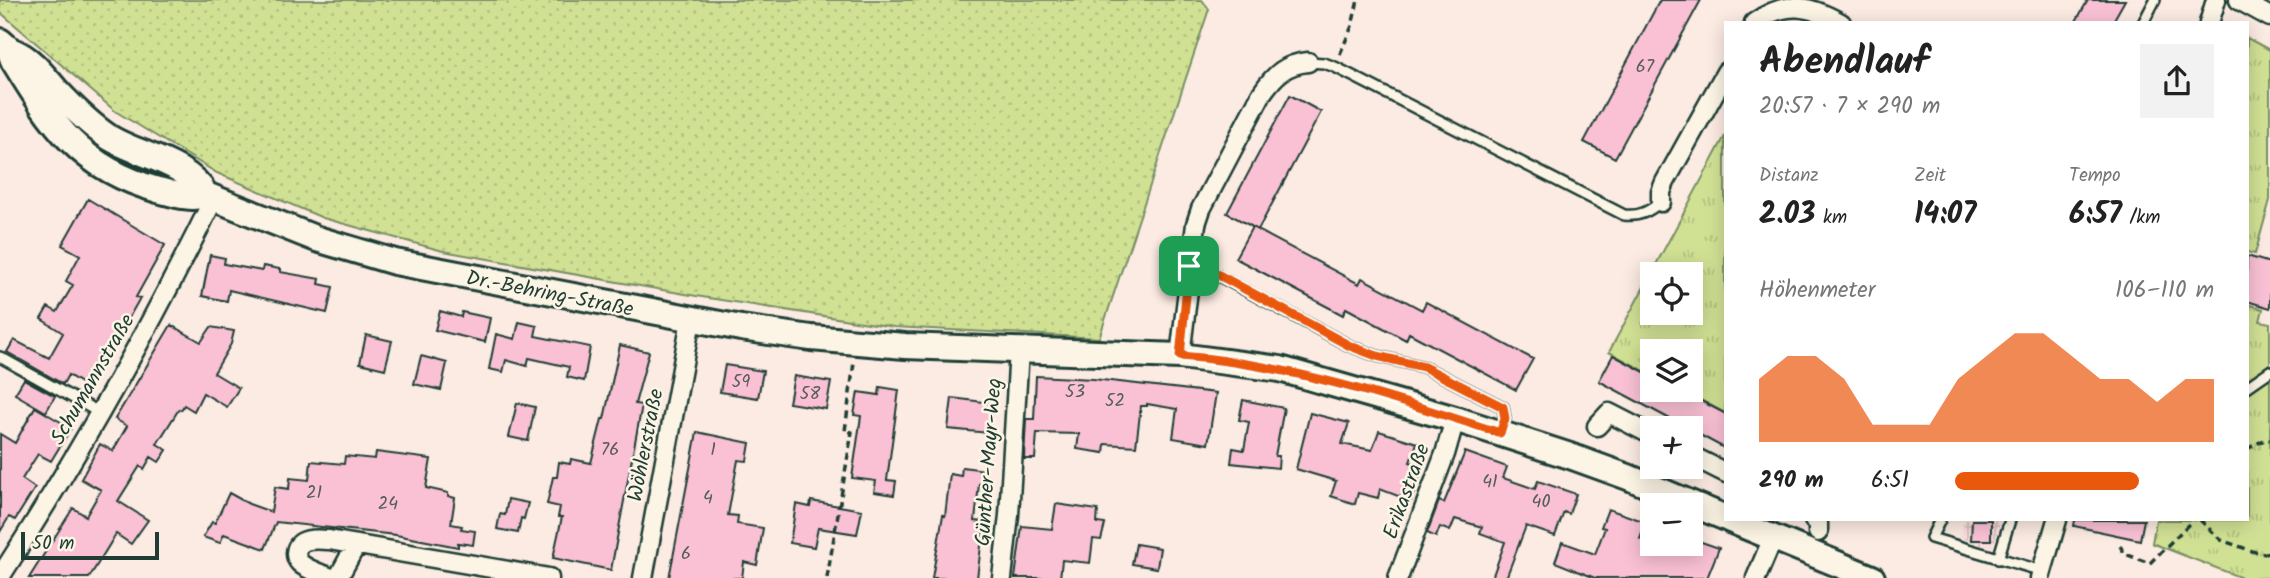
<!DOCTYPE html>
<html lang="de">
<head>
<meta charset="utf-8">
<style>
  body { margin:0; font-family:Kalam,sans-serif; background:#f2f2f2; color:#222; height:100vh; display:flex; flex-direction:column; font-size:26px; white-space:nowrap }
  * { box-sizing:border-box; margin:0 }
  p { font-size:23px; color:#767676 }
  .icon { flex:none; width:38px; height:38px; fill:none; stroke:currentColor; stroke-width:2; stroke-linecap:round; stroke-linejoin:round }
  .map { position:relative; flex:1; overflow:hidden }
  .sheet { position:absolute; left:1724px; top:21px; width:525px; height:500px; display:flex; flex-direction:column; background:#fff; border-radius:0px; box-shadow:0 4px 18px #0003 }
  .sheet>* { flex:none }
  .tools { position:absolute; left:1640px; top:262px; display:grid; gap:14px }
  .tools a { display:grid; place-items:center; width:63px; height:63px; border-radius:0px; background:#fff; box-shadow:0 4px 18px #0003; font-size:35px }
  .scale { position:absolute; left:21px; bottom:18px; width:138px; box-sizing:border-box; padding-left:7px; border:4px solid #1f3d34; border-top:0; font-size:19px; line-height:24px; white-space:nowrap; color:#1f3d34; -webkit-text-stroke:5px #fcf5e5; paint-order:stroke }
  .pin { position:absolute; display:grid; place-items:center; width:60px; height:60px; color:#fff; margin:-30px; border-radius:14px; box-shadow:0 4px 10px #0006 }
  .round { display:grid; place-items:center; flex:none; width:74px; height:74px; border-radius:0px; background:#f2f2f2 }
  .summary { display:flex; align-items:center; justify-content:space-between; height:119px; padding:0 35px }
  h1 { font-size:38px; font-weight:600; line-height:52px }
  .figures { display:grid; grid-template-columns:repeat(3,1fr); gap:10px; height:119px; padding:7px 35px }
  .figures div { display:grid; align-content:center }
  .figures b { font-size:30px; font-weight:600 }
  .figures small { font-size:19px; font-weight:400 }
  .figures p { font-size:19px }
  .chart { height:196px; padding:14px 35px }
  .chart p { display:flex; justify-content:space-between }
  .chart svg { width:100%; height:126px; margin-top:7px; fill:#ea580c; opacity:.7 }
  ul { padding:0 35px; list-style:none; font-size:23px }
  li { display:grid; grid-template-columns:112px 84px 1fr; align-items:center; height:52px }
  li i { height:18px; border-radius:9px; background:#ea580c }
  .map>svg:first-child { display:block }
</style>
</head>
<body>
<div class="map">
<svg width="2270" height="578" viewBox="0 0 2270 578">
  <defs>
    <pattern id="industrial-grid" width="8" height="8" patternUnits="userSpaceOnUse" patternTransform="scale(1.75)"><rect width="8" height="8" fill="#fbdede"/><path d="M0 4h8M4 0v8" fill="none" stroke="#d7bfbf"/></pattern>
    <pattern id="grass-dots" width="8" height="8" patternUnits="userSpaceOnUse" patternTransform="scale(1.75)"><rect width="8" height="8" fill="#d1e194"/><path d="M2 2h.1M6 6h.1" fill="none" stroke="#b3c280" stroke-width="1.8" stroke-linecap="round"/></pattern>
    <pattern id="park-tufts" width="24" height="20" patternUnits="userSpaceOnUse" patternTransform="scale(1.75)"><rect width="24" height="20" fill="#d1e194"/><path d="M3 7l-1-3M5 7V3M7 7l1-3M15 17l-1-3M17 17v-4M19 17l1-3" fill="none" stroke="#b3c280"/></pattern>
  </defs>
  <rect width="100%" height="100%" fill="#fcebe2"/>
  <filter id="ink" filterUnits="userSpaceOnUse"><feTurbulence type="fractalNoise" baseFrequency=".0143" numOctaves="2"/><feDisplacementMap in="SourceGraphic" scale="14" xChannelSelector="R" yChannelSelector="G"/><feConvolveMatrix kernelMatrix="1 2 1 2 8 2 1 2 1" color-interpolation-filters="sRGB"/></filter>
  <g filter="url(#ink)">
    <path fill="url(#industrial-grid)" d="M1965 520H2001L1992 549 1959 537Z"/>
    <path fill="url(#grass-dots)" stroke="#788f64" stroke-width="2" d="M0 0H1202L1209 9 1099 338 894 327 702 297 443 251 323 218 217 173 115 111 0 12Z"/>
    <path fill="url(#park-tufts)" stroke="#788f64" stroke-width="2" fill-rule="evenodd" d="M2247 38 2270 50V200L2255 254 2247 252Z
      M1725 136V413L1682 390H1690V352H1652V375L1609 352ZM1652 275H1690V313H1652Z
      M2247 304 2263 309 2260 321 2270 323V578H2242L2152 543 2156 520H2247Z"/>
    <path fill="#fac1d5" stroke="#1f3d34" stroke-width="2" d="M1660 0H1701L1615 158 1584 142Z
      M2088 0H2125L2112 23H2075Z
      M1290 95 1321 112 1258 230 1227 213Z
      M88 199 165 245 136 297 140 298 89 388 68 375 63 384 7 352 14 340 49 358 63 333 41 319 48 307 57 312 73 285 66 281 80 255 62 245Z
      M1252 227 1359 284 1362 278 1422 310 1426 302 1533 359 1516 390 1409 333 1406 340 1346 308 1343 315 1235 258Z
      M210 255 225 258 224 264 262 271 263 266 280 269V272L320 279 319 284 333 287 327 313 229 290 227 301 202 296Z
      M2247 256 2270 263V308L2247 301Z
      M440 311 461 317 462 312 490 318 485 342 435 330Z
      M519 322 537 326 535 336 590 347 584 381 567 377 569 367 529 358 527 366 506 360 503 372 489 369 496 334 515 339Z
      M171 325 201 342 211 327 234 331 231 344 214 373 239 388 227 407 203 393 194 411 184 405 181 410 179 409 157 444 167 450 159 462 151 457 144 469 140 466 118 501 148 520 131 544 116 534 89 578H29L73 508 86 516 101 490 81 479 100 444 113 451 127 426 115 419Z
      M366 335 392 341 385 369 360 363Z
      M620 345 649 352 635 404 642 405 611 570 553 558 562 517H558L560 507 547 504 553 477H557L559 462 570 464 571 459 591 463 602 419H604Z
      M1613 355 1652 376V390H1680L1726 414V449L1599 381Z
      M421 356 447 363 441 390 414 384Z
      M725 365 763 371 758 398 720 392Z
      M794 376 831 382 826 409 789 403Z
      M1036 376 1093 379 1216 393 1208 444 1173 438 1177 409 1147 404V406H1141L1136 446 1105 444 1104 453 1077 449 1079 434 1037 433 1035 459H1024L1026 419H1034Z
      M24 379 55 396 46 412 15 394Z
      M880 387 899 390 887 480 896 481 894 495 874 492 876 481 852 478 861 416 854 415 858 392 879 395Z
      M952 398 992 403 989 433 948 429Z
      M1243 400 1284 408 1275 456H1279L1278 468 1231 463 1233 448 1244 450 1249 422 1239 420Z
      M517 403 535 407 528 441 509 437Z
      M35 407 71 428 51 461 38 454 22 479 35 488 15 520 9 517 0 532V434L15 443Z
      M1310 413 1349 423 1342 444 1372 450 1379 431 1417 443 1410 462 1423 466 1411 501 1380 489 1378 498 1358 493 1355 504 1331 496 1336 481 1296 469Z
      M697 432 750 443 747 461 738 460 728 515 738 516 737 524 763 528 757 565 744 562 742 578H669Z
      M376 452 431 459 426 488 448 493V496L455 498 451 524 462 526 461 529 475 531 473 545 458 543V547L396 535 276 522 265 549 224 534 220 543 203 537 212 522 215 523 229 493 249 504 271 512 275 487 289 489 290 478 309 480 311 461 344 464 345 456 375 459Z
      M1465 452 1507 467 1503 478 1535 489 1538 481 1576 494 1569 514 1564 512 1555 536 1526 526 1506 578H1492L1505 542 1480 533 1482 527 1455 519 1450 531 1440 527 1436 537 1427 533 1439 501 1444 503Z
      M962 467 986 470 984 485 979 484 975 521 984 522 977 578H932L943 515 945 516 950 474 961 476Z
      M508 499 528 503 524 519 521 518 518 533 497 529 500 514 505 515Z
      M811 501 862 510 857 534 818 528 814 547 790 543 796 504 810 507Z
      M1056 504 1098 510 1097 523 1105 524 1101 540 1093 539 1090 563 1062 560 1060 578H1015L1022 526 1052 529Z
      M1608 509 1646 522 1640 539 1672 553 1675 544H1690V538L1719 548 1707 578H1595L1555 562 1562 542 1595 554 1605 528 1601 527Z
      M1972 520H1991V540H1971Z
      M2075 520H2144L2140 540 2074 526Z
      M1136 544 1160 548 1157 568 1132 564Z"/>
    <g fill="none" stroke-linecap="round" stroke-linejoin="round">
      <defs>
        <path id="lane" d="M2143 23 2155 0
          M1308 62 1324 63 1335 67 1624 215C1640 217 1649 211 1661 202
          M1189 266 1206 269 1350 346 1377 356 1424 367 1497 404 1503 407 1505 419 1501 431
          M0 357 100 413
          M2247 387 2270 371
          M1940 520 1931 538 2042 571
          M1998 559 2010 520"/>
        <path id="street" d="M2239 0 2270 17
          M1754 23C1785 0 1809 5 1841 23
          M2209 23 2216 0
          M1661 202V192L1665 182 1726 72
          M1180 356 1196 224 1201 209 1262 93C1275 74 1286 64 1308 62
          M1597 426 1609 413 1652 435
          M1690 455 1726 473
          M1814 520 1818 523V532
          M0 577C79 455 150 328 214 198
          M331 578C322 574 307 570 300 563 297 560 296 557 296 553 297 537 317 539 329 540L549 578
          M338 578 356 545
          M643 578 691 320
          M1002 578 1009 515 1019 350
          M1398 578 1445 454 1455 419
          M1756 578 1773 538
          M2040 578 2057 520"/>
        <path id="secondary" d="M0 41 9 49 13 60C53 125 80 168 158 190 174 194 190 200 206 195L317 239 395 262 741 328 811 338 905 346 1180 356 1280 369 1455 419 1570 456 1628 477 1726 518
          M13 51C32 59 44 76 57 91 73 108 90 125 110 138 140 156 187 162 206 195
          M1730 520 1872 578"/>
      </defs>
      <use href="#lane" stroke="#1f3d34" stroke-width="14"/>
      <use href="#street" stroke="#1f3d34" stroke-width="23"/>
      <use href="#secondary" stroke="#1f3d34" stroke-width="30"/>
      <path stroke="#1f3d34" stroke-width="3.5" stroke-dasharray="7 5" stroke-linecap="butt" d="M1340 54 1352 26 1358 0
        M2247 449 2266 439 2270 440
        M2200 520 2221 540 2261 554 2270 552
        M2120 546 2125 554 2150 563 2193 520
        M827 578 852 432 845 431 854 362"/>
      <use href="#lane" stroke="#fcf5e5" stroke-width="9"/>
      <use href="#street" stroke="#fcf5e5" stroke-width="18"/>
      <use href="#secondary" stroke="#fcf5e5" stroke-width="24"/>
    </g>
  </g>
  <g fill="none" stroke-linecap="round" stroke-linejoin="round" filter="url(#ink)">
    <defs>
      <path id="route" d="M1189 266 1206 268 1350 346 1377 356 1424 367 1497 404 1503 407 1505 419 1500 433C1396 399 1290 364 1180 356Z"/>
    </defs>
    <use href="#route" stroke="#fff" stroke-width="14"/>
    <use href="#route" stroke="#ea580c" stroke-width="9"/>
  </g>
  <g text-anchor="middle" stroke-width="5" stroke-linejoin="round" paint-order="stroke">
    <g font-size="18" fill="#565e5c">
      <text x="1645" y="72">67</text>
      <text x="741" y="387">59</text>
      <text x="1075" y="397">53</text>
      <text x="810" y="399">58</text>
      <text x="1115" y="406">52</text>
      <text x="610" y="455">76</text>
      <text x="713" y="455">1</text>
      <text x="1490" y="487">41</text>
      <text x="314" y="498">21</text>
      <text x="708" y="503">4</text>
      <text x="1541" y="507">40</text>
      <text x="388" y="509">24</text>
      <text x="686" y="559">6</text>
    </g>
    <g font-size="21" fill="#1f3d34" stroke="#fcf5e5">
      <text transform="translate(550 293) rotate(11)" y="7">Dr.-Behring-Straße</text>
      <text transform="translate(92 379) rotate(-60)" y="7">Schumannstraße</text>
      <text transform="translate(645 445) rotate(-79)" y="7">Wöhlerstraße</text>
      <text transform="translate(988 462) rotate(-86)" y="7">Günther-Mayr-Weg</text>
      <text transform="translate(1406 491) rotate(-70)" y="7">Erikastraße</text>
    </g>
  </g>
</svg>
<div class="tools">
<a><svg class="icon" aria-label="locate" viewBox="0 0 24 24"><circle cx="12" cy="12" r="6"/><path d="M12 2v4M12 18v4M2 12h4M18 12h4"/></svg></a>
<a><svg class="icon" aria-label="layers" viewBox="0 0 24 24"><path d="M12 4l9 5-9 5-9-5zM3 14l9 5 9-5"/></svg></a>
<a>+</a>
<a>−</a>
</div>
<div class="scale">50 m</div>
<div class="pin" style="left:1189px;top:266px;background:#1e9e55"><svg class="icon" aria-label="arrive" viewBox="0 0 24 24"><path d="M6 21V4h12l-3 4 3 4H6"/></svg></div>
<section class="sheet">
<div class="summary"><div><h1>Abendlauf</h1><p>20:57 · 7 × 290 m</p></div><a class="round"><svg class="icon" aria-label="share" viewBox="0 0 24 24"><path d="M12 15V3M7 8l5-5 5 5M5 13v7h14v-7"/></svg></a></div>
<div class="figures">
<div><p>Distanz</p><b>2.03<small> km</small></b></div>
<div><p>Zeit</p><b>14:07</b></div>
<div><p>Tempo</p><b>6:57<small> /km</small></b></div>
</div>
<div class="chart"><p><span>Höhenmeter</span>106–110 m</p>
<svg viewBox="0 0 160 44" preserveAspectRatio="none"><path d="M0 44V22L10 14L20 14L30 22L40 38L50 38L60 38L70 22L80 14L90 6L100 6L110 14L120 22L130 22L140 30L150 22L160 22V44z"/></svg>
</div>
<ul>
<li><b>290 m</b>6:51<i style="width:71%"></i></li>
</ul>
</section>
</div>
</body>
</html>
